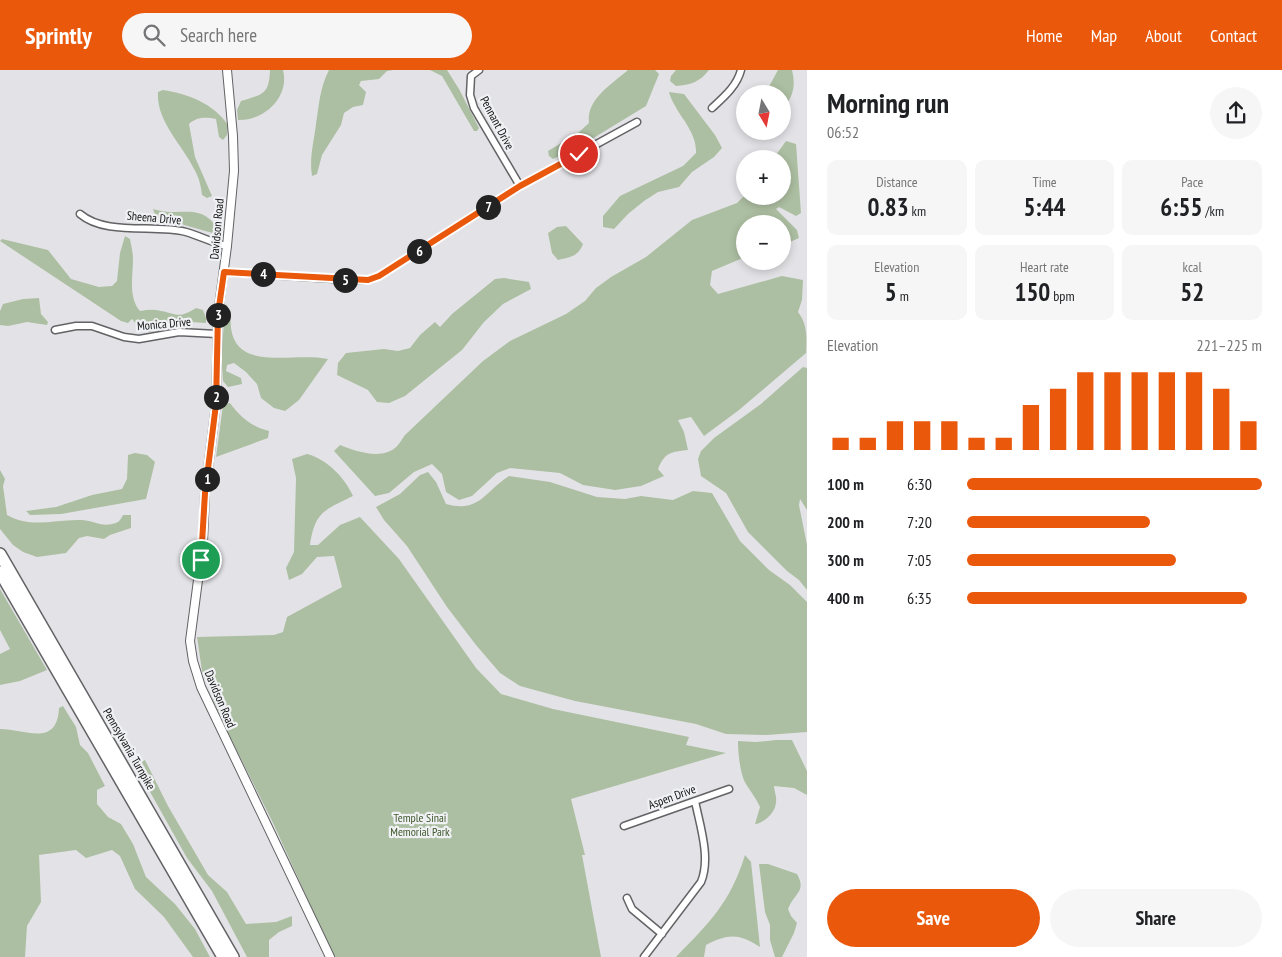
<!DOCTYPE html>
<html lang="en">
<head>
<meta charset="utf-8">
<style>
  body { margin:0; font-family:"PT Sans Narrow",sans-serif; background:#f6f6f6; color:#202124; height:100vh; display:flex; flex-direction:column; font-size:19px; white-space:nowrap }
  * { box-sizing:border-box; margin:0 }
  p { font-size:16px; color:#757577 }
  .icon { flex:none; width:28px; height:28px; fill:none; stroke:currentColor; stroke-width:2; stroke-linecap:round; stroke-linejoin:round }
  .map { position:relative; flex:1; overflow:hidden }
  .sheet { display:flex; flex-direction:column; background:#fff; width:475px }
  .sheet>* { flex:none }
  .needle { width:32px; rotate:170deg }
  .tools { position:absolute; left:736px; top:15px; display:grid; gap:10px }
  .tools a { display:grid; place-items:center; width:55px; height:55px; border-radius:50%; background:#fff; box-shadow:0 2px 8px #0003; font-size:25px }
  .pin { position:absolute; display:grid; place-items:center; width:42px; height:42px; color:#fff; margin:-21px; border:2px solid #fff; border-radius:50%; box-shadow:0 1px 5px #0007 }
  .km { position:absolute; width:25px; height:25px; margin:-12px; border-radius:50%; background:#222; color:#fff; font-size:14px; line-height:25px; text-align:center }
  .round { display:grid; place-items:center; flex:none; width:52px; height:52px; border-radius:26px; background:#f6f6f6 }
  .head { display:flex; align-items:center; justify-content:space-between; height:85px; padding:0 20px }
  h1 { font-size:28px; font-weight:700; line-height:38px }
  .metrics { display:grid; grid-template-columns:repeat(3,1fr); gap:8px; height:85px; padding:5px 20px }
  .metrics div { display:grid; align-content:center; border-radius:10px; background:#f6f6f6; text-align:center }
  .metrics b { font-size:25px; font-weight:700 }
  .metrics small { font-size:14px; font-weight:400 }
  .metrics p { font-size:14px }
  .chart { height:140px; padding:10px 20px }
  .chart p { display:flex; justify-content:space-between }
  .chart svg { width:100%; height:90px; margin-top:5px; stroke:#ea580c; stroke-width:6 }
  .action { display:flex; gap:10px; margin-top:auto; padding:10px 20px }
  .action a { flex:1; height:58px; border-radius:30px; background:#ea580c; color:#fff; font-size:20px; font-weight:700; line-height:58px; text-align:center }
  .action a+a { background:#f6f6f6; color:#202124 }
  ul { padding:0 20px; list-style:none; font-size:16px }
  li { display:grid; grid-template-columns:80px 60px 1fr; align-items:center; height:38px }
  li i { height:12px; border-radius:6px; background:#ea580c }
  header { display:flex; align-items:center; gap:30px; box-sizing:border-box; height:70px; padding:0 25px; background:#ea580c; color:#fff }
  header strong { font-size:24px }
  nav { display:flex; gap:28px; margin-inline-start:auto; font-size:18px }
  .search { width:350px; height:45px; background:#f6f6f6; display:flex; align-items:center; gap:12px; box-sizing:border-box; padding:0 18px; border-radius:28px; color:#757577; font-size:19px }
  main { display:flex; flex:1; min-height:0 }
  .map>svg:first-child { display:block }
</style>
</head>
<body>
<header>
<strong>Sprintly</strong>
<div class="search"><svg class="icon" aria-label="search" viewBox="0 0 24 24"><circle cx="10" cy="10" r="6"/><path d="M15 15l6 6"/></svg>Search here</div>
<nav><a>Home</a><a>Map</a><a>About</a><a>Contact</a></nav>
</header>
<main>
<div class="map">
<svg width="807" height="887" viewBox="0 0 807 887">
  <rect width="100%" height="100%" fill="#e3e3e7"/>
  <path fill="#adbfa2" d="M270 0H283C290 27 264 51 238 50L237 40 241 31C263 24 269 25 270 0Z
    M329 0H393L387 1 379 9 361 11 359 15 366 22 363 35 353 37 344 43 341 55 322 85 317 104 312 106C309 88 314 72 316 54 319 35 320 17 329 0Z
    M430 0H447L459 19 479 58 477 61H474L442 6Z
    M628 0H655L659 4 646 36 577 78 553 89 549 86 548 81 578 63 589 53C586 29 612 14 628 0Z
    M676 0H709C700 12 690 15 676 16L670 11 671 6Z
    M778 0H792C796 17 793 26 783 39L782 24H765Z
    M163 20C188 24 213 33 228 55L227 65 223 70 219 67 216 49C205 47 197 47 189 54L195 87 212 126 207 128 202 125C201 116 199 107 194 99 182 74 156 51 158 22Z
    M669 22 684 24 715 65 722 78 714 87 692 102 679 117 658 122 644 131 628 144 614 159 603 157V146L620 126 683 96 696 83C697 59 675 44 669 22Z
    M786 71 796 74 801 143 796 146 779 137 776 139 797 160 799 168 790 172 783 171 782 154H745V187L712 201 710 215 718 224 782 206 803 210 802 230 798 242C807 253 807 267 806 283L739 340 704 366 691 347 678 350 684 362 688 380C671 382 665 382 658 399L664 406 641 416 615 420 583 415 560 403 510 398 497 403 472 426 459 430 446 422 442 404 432 394 414 402 389 423 375 426 334 381 340 375C355 381 380 390 395 378 399 375 402 369 405 365L483 291 510 271 566 244 585 231 596 218 611 207 646 187 692 150 737 133 745 125 782 126V89H773Z
    M153 139C180 148 200 131 218 159L216 164 156 147Z
    M566 156 583 174C578 187 570 187 558 190L552 183 548 163 557 157Z
    M125 166 130 169C131 175 133 182 133 189 133 206 128 227 140 241 147 240 154 239 161 241 178 244 178 249 196 238L203 240 206 248V253L191 252 184 256 150 262 141 260 132 249 128 253 121 251 0 171 2 169 48 180 71 209 99 217 112 216 117 211 120 183Z
    M504 208 529 212 531 219 503 234 484 252 462 280 405 326 389 333 377 332 368 320 337 305 338 293 346 283 384 279 398 281 410 278 420 265 435 252 440 257 452 244 495 209Z
    M39 228 41 244 48 252 47 255 27 252 8 256 0 255V241L3 234 23 229Z
    M226 234 231 242C225 307 289 281 328 289L299 330 285 341 274 338 261 328 257 314 246 302 234 293 227 295 226 301 241 308 242 314 228 317 223 311 221 284Z
    M803 297 807 298V440L800 429 799 435 807 475V520L799 510 787 501 748 462 726 423 701 406 698 389 701 381 714 368 761 334Z
    M230 333C241 348 251 356 269 361L268 368 216 387 223 335Z
    M135 383 147 385 155 392 146 429 61 444 30 445 26 441 56 437 92 425 122 419 127 409 128 385Z
    M307 384C327 389 345 408 353 426 325 440 315 441 310 475H318L340 455 360 447 399 489 476 598 501 624 553 639 689 667 686 675 726 683 571 729 585 785H582L601 887H334L273 753 220 647 202 601 197 567 274 565 283 562 287 547 342 517 334 486 317 487 302 504 289 510 286 498 294 482 296 408 292 389Z
    M0 400 5 409 3 416 7 445C32 459 55 449 81 450 92 450 101 457 112 454 118 453 120 451 123 445H131V458L110 465 104 469 87 466 79 468 66 483 37 487 23 482 13 475 0 459Z
    M428 402 436 412 446 434C480 443 484 422 509 406L550 412 597 427 625 429 641 426 673 430 693 421 712 423 740 471 769 500 790 515 807 532V662L767 665 726 664 696 654 575 631 520 616 500 603 476 575 447 537 407 476 384 450 376 437 400 424 420 405Z
    M0 519 47 600 20 611 0 615V584L10 579 0 560Z
    M63 636 76 657 80 675 88 683 105 716 97 720V734L108 747 121 754 133 774 146 807 175 834 195 859 210 887H193L164 847 135 819 120 786 112 780 86 788 76 780 39 785 41 832 27 856 25 887H0V659C25 659 57 678 59 638Z
    M776 670H792L807 701V725L794 718 774 716C774 720 777 727 776 732 776 742 764 753 755 754L760 737C756 728 751 722 746 714 740 705 738 682 738 671L756 672Z
    M145 690 168 736 208 805 227 822 246 854 276 852 292 846V856L279 862 269 870V887H247L212 821 187 788 135 695Z
    M745 785 751 792 760 877C738 863 728 864 706 875L704 887H676C710 852 730 833 745 785Z
    M759 794H768L797 804C807 822 794 823 788 839L791 846 797 853 794 863 782 887H775L770 870V855L765 842Z"/>
  <g fill="none" stroke-linecap="round" stroke-linejoin="round">
    <defs>
      <path id="minor" d="M479 0 471 6 470 25 474 38 520 116
        M712 38C724 27 737 16 741 0
        M80 144C106 166 154 154 186 162 200 166 213 173 227 176
        M224 202 352 210H368L379 206 520 116 637 52
        M55 260 76 256H92L124 267 139 269 179 262 217 264
        M624 756 729 719
        M627 828 632 839 662 864
        M644 887 701 812C711 788 700 756 695 731"/>
      <path id="tertiary" d="M227 0 233 66 234 101 227 176 218 244 216 334 205 423 203 472 190 571 193 591 201 617 330 887"/>
      <path id="motorway" d="M0 484 233 887
        M0 502 223 887"/>
    </defs>
    <use href="#minor" stroke="#636366" stroke-width="9"/>
    <use href="#tertiary" stroke="#636366" stroke-width="10"/>
    <use href="#motorway" stroke="#636366" stroke-width="14"/>
    <use href="#minor" stroke="#fff" stroke-width="6"/>
    <use href="#tertiary" stroke="#fff" stroke-width="8"/>
    <use href="#motorway" stroke="#fff" stroke-width="11"/>
  </g>
  <g fill="none" stroke-linecap="round" stroke-linejoin="round">
    <defs>
      <path id="route" d="M201 490 205 423 216 334 218 244 224 202 368 210 379 206 520 116 579 84"/>
    </defs>
    <use href="#route" stroke="#fff" stroke-width="10"/>
    <use href="#route" stroke="#ea580c" stroke-width="6"/>
  </g>
  <g text-anchor="middle" stroke-width="4.5" stroke-linejoin="round" paint-order="stroke">
    <g font-size="12" fill="#121213" stroke="#f0f1f4">
      <text transform="translate(497 53) rotate(62)" y="4">Pennant Drive</text>
      <text transform="translate(154 148) rotate(5)" y="4">Sheena Drive</text>
      <text transform="translate(217 159) rotate(-85)" y="4">Davidson Road</text>
      <text transform="translate(164 254) rotate(-5)" y="4">Monica Drive</text>
      <text transform="translate(220 629) rotate(67)" y="4">Davidson Road</text>
      <text transform="translate(129 679) rotate(60)" y="4">Pennsylvania Turnpike</text>
      <text transform="translate(672 727) rotate(-20)" y="4">Aspen Drive</text>
    </g>
    <g font-size="12" fill="#3e572a" stroke="#f0f1f4">
      <text x="420" y="752">Temple Sinai<tspan x="420" dy="14">Memorial Park</tspan></text>
    </g>
  </g>
</svg>
<div class="tools">
<a><svg class="needle" viewBox="-14 -14 28 28"><path d="M0-13l5 13h-10z" fill="#e53935"/><path d="M0 13l5-13h-10z" fill="#757577"/></svg></a>
<a>+</a>
<a>−</a>
</div>
<div class="pin" style="left:201px;top:490px;background:#1e9e55"><svg class="icon" aria-label="arrive" viewBox="0 0 24 24"><path d="M6 21V4h12l-3 4 3 4H6"/></svg></div>
<div class="pin" style="left:579px;top:84px;background:#d93025"><svg class="icon" aria-label="check" viewBox="0 0 24 24"><path d="M5 12l5 5 9-10"/></svg></div>
<b class="km" style="left:207px;top:409px">1</b>
<b class="km" style="left:216px;top:327px">2</b>
<b class="km" style="left:218px;top:245px">3</b>
<b class="km" style="left:263px;top:204px">4</b>
<b class="km" style="left:345px;top:210px">5</b>
<b class="km" style="left:419px;top:181px">6</b>
<b class="km" style="left:488px;top:137px">7</b>
</div>
<section class="sheet">
<div class="head"><div><h1>Morning run</h1><p>06:52</p></div><a class="round"><svg class="icon" aria-label="share" viewBox="0 0 24 24"><path d="M12 15V3M7 8l5-5 5 5M5 13v7h14v-7"/></svg></a></div>
<div class="metrics">
<div><p>Distance</p><b>0.83<small> km</small></b></div>
<div><p>Time</p><b>5:44</b></div>
<div><p>Pace</p><b>6:55<small> /km</small></b></div>
</div>
<div class="metrics">
<div><p>Elevation</p><b>5<small> m</small></b></div>
<div><p>Heart rate</p><b>150<small> bpm</small></b></div>
<div><p>kcal</p><b>52</b></div>
</div>
<div class="chart"><p><span>Elevation</span>221–225 m</p>
<svg viewBox="0 0 160 44" preserveAspectRatio="none"><path d="M5 44V38M15 44V38M25 44V30M35 44V30M45 44V30M55 44V38M65 44V38M75 44V22M85 44V14M95 44V6M105 44V6M115 44V6M125 44V6M135 44V6M145 44V14M155 44V30"/></svg>
</div>
<ul>
<li><b>100 m</b>6:30<i style="width:100%"></i></li>
<li><b>200 m</b>7:20<i style="width:62%"></i></li>
<li><b>300 m</b>7:05<i style="width:71%"></i></li>
<li><b>400 m</b>6:35<i style="width:95%"></i></li>
</ul>
<div class="action"><a>Save</a><a>Share</a></div>
</section>
</main>
</body>
</html>
